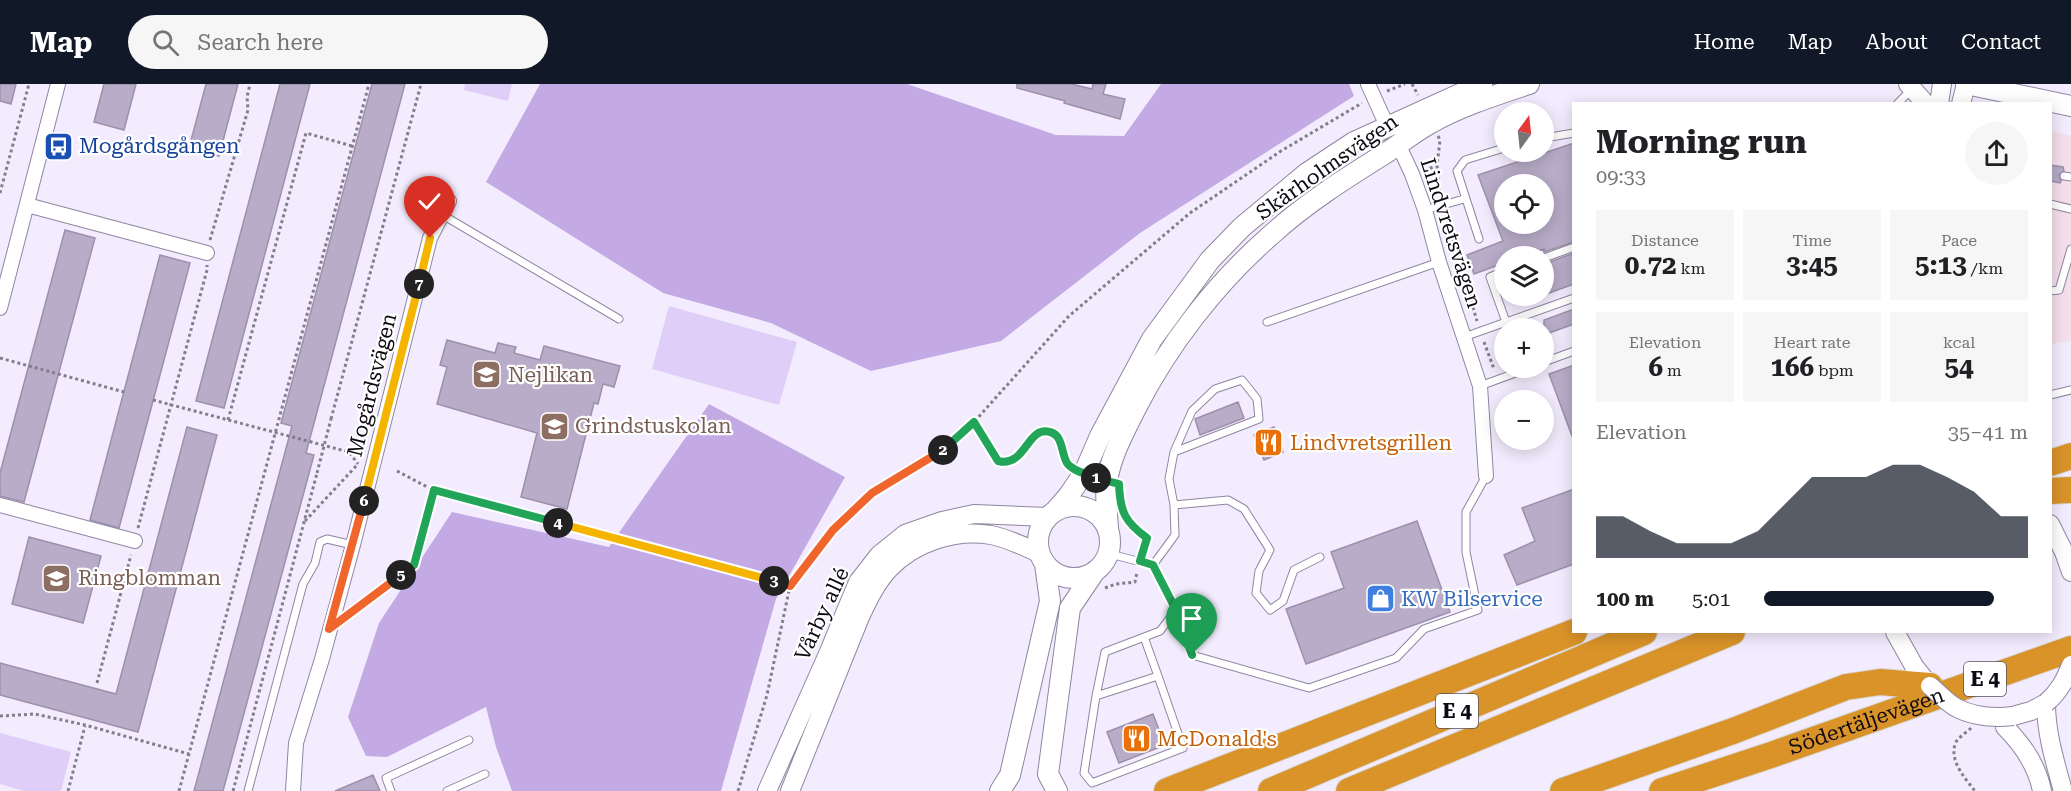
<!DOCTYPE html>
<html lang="en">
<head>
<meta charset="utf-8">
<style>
  body { margin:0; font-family:"Roboto Serif",serif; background:#f6f6f6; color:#202124; height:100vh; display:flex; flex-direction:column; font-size:22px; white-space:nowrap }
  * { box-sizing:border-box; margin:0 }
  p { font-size:20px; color:#757577 }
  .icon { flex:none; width:33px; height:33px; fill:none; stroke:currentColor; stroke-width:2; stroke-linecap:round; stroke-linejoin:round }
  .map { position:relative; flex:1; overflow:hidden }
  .drawer { position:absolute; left:1572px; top:18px; width:480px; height:531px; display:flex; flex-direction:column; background:#fff; border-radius:0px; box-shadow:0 3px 15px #0003 }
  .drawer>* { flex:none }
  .needle { width:39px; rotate:15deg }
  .buttons { position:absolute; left:1494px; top:18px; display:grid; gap:12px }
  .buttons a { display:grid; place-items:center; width:60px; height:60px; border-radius:50%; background:#fff; box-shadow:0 3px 15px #0003; font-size:30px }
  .pin { position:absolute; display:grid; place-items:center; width:51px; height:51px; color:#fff; margin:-62px -26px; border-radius:50% 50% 50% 0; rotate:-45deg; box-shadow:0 0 6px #0007 }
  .pin .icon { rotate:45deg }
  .km { position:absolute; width:30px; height:30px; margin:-15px; border-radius:50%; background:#222; color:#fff; font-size:16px; line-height:30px; text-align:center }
  .round { display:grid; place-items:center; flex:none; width:63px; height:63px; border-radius:32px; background:#f6f6f6 }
  .headline { display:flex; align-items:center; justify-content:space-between; height:102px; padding:0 24px }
  h1 { font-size:33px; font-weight:700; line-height:45px }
  .figures { display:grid; grid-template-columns:repeat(3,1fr); gap:9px; height:102px; padding:6px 24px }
  .figures div { display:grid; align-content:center; border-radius:0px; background:#f6f6f6; text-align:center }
  .figures b { font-size:26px; font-weight:700 }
  .figures small { font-size:16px; font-weight:400 }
  .figures p { font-size:16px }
  .chart { height:168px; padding:12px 24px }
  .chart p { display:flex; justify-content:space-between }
  .chart svg { width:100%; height:108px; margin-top:6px; fill:#111827; opacity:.7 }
  ul { padding:0 24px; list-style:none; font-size:20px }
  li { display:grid; grid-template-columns:96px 72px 1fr; align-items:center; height:45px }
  li i { height:15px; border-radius:8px; background:#111827 }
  header { display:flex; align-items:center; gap:36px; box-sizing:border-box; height:84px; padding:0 30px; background:#111827; color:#fff }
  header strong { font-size:28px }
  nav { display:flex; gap:33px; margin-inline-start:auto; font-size:21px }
  .search { width:420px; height:54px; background:#f6f6f6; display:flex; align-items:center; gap:15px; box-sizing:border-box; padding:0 21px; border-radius:33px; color:#757577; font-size:22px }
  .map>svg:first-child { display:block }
</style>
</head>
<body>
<header>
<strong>Map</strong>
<div class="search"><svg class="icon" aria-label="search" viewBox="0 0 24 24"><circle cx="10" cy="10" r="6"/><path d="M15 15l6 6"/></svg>Search here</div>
<nav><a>Home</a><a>Map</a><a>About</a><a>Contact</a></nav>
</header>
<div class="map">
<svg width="2071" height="707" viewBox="0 0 2071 707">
  <rect width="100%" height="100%" fill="#f3ecfe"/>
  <path fill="#f5dfec" d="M2050 47 2071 52V257L2051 260Z"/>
  <path fill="#dfcef7" d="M465 0H512L508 17 464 6Z
    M669 222 797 258 779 321 652 285Z
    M0 649 71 668 61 707H24L0 700Z"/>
  <path fill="#c3aae4" d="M540 0H907L1056 51 1124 52 1161 0H1349L1354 12 1140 149 1001 257 871 287 771 239 663 209 486 98Z
    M709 320 845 393 776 515 721 707H512L496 663 486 623 387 673 366 672 348 633 379 539 452 428 609 463Z"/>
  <path fill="#b8acc8" stroke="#9c90ac" stroke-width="1.5" fill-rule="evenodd" d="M0 0H16L11 20 0 17Z
    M104 0H136L124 46 94 38Z
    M206 0H238L219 72 189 64Z
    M280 0H310L224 324 196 317Z
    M372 0H405L306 369 314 371 223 707H194L292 342 281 339Z
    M1017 0H1072L1092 5 1093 0H1106L1103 10 1125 15 1120 35 1064 19 1065 17 1017 4Z
    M1574 59V158L1544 168V165L1523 172H1504V179L1474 190 1467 171 1503 157 1478 91ZM1504 100H1544V140H1504Z
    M2050 81 2063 83 2064 87 2059 91 2061 97 2060 99 2050 97Z
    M65 146 95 154 24 418 0 412V389Z
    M1574 169V200L1544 211V180Z
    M160 171 190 179 119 444 90 436Z
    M1574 225V240L1544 251V236Z
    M447 256 495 269 498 259 516 263 514 269 540 276 544 262 620 282 614 303 603 300 598 320 594 319 567 425 521 413 537 349 437 320 447 283 440 281Z
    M1574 281V352H1572L1549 290Z
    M1238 318 1244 334 1200 351 1195 335Z
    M187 343 217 351 138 648 0 611V579L116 610Z
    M1274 343 1283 368 1264 376 1254 351Z
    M1574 405V480L1517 501 1504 471 1535 457 1522 424Z
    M1417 437 1450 528 1306 580 1286 525 1344 504 1331 468Z
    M29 453 101 472 83 539 12 520Z
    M1153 630 1165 661 1119 679 1107 648Z
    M373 691 380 707H335Z"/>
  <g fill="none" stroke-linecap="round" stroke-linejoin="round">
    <defs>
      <path id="service" d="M1897 20 1911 6
        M1544 54 1574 49
        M2064 92 2071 93
        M2050 120 2071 125
        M1425 126 1464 115
        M441 130 619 235
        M1479 155 1457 87 1465 76 1504 64
        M1544 174 1574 163
        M1504 187 1490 193 1506 238
        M2050 207 2059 206 2071 165
        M1267 238 1439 178
        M1464 253 1574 214
        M1544 278 1574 267
        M1480 302 1529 284
        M2050 311 2071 306
        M1174 421 1228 416 1244 425 1270 466 1259 487 1256 509 1270 526 1283 517 1294 486 1320 473
        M1110 470 1153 481 1176 526 1160 547 1105 568 1096 612 1158 592 1144 553
        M1153 481 1175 451 1174 421 1169 395 1174 368 1259 335 1257 315 1242 296 1215 305 1192 327 1174 368
        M1176 526 1192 571 1309 604 1396 574 1424 545 1478 526 1466 468V428L1486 392
        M1096 612 1084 689 1092 699 1183 664 1158 592
        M248 707 303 500 315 479 320 458 327 455 353 461
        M391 707 386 694 469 656
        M447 707 485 690"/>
      <path id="minor" d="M1368 0 1387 42
        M1398 60 1412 90 1425 126 1439 178 1480 302 1486 392
        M27 121 207 169
        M0 224 58 0
        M0 421 135 457
        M293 707 296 659 322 575 353 461 430 154 449 117"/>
      <path id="tertiary" d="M1908 0 1926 20
        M1939 20 1942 0
        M1961 20 1966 0
        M2050 440 2064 468 2071 488
        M1895 548 1914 582 1930 602
        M2013 632 2031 627 2046 619C2046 649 2055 678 2063 707
        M2005 643C2023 661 2037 681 2042 707
        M767 707 828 570 858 498 879 471 905 450 942 437 974 430 1047 433
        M790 707 860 533C868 516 876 499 889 485 914 458 955 445 991 451 1007 454 1023 462 1039 469"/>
      <path id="secondary" d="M1966 0 2071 22
        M1038 458a36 36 0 1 1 72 0a36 36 0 1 1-72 0Z
        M1056 426 1069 411 1084 389 1100 352 1152 255 1210 176 1242 143 1307 89 1354 58 1482 0
        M1108 444C1107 429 1105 413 1107 398 1110 374 1124 348 1135 326 1168 261 1216 199 1271 151 1306 119 1346 94 1386 69 1401 59 1416 47 1431 39 1461 22 1496 11 1529 0
        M1000 707 1010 691 1050 517 1045 480
        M1057 707 1048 690 1070 524 1095 487"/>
      <g id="motorway">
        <path d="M2050 379 2071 372"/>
        <path d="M2050 407 2071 406"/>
        <path d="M1167 707 1574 548"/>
        <path d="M1271 707 1644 548"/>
        <path d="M1349 707 1732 548"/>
        <path d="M1563 707 1733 647 1846 603 1880 598 1930 602"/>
        <path id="s1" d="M1662 707 1768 672 2071 565"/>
      </g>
    </defs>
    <use href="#service" stroke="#9085a0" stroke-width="9"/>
    <use href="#minor" stroke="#9085a0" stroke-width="16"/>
    <use href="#tertiary" stroke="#9085a0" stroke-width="20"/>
    <use href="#secondary" stroke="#9085a0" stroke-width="22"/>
    <use href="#motorway" stroke="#d8d8d9" stroke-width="28"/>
    <path stroke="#837e8b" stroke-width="3" stroke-dasharray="3 3" stroke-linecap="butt" d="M1412 0 1418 11
      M1387 7 1405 0
      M1438 52 1440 56 1437 82 1440 110
      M1424 86 1437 82
      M0 109 29 0
      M1446 131 1477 237
      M210 156 248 26 247 13 250 0
      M1484 258 1494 285
      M0 274 124 308
      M153 316 349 368 358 380
      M331 335 421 0
      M228 336 306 49 352 62
      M974 338 998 377C1004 378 1011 379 1016 375 1026 366 1038 335 1055 351 1063 358 1063 372 1069 381
      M397 387 433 406 790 502
      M1125 433 1135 445 1147 454 1142 470
      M305 437 358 380
      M138 444 207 186V181
      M1105 504 1116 500 1135 498 1137 488
      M348 531 414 481 433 406
      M97 599 131 471
      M0 632 35 630 85 641 189 670
      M1971 644C1967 648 1959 653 1956 658 1948 676 1965 694 1975 707
      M68 707 85 642
      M179 707 369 0
      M233 707 317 389
      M738 707 767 611 790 502 833 446 872 409 947 363 974 338 1069 232 1190 129 1281 67 1362 19"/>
    <use href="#service" stroke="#fff" stroke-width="7"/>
    <use href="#minor" stroke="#fff" stroke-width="14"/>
    <use href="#tertiary" stroke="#fff" stroke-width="18"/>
    <use href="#secondary" stroke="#fff" stroke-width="20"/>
    <use href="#motorway" stroke="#da9329" stroke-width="26"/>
    <defs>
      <path id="tertiary-bridge" d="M1930 602C1939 609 1947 619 1957 624 1974 633 1995 634 2013 632
        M2046 619C2059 608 2065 596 2071 581"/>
    </defs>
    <use href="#tertiary-bridge" stroke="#9085a0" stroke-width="20" stroke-linecap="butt"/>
    <path stroke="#837e8b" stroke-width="3" stroke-dasharray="3 3" stroke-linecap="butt" d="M317 389 331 335"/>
    <use href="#tertiary-bridge" stroke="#fff" stroke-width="18"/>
  </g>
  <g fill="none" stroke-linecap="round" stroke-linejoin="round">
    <defs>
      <path id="split-1" d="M1096 394 1119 400C1120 428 1125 438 1147 454L1140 477 1153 481 1176 526 1192 571"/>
      <path id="split-2" d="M943 366 974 338 998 377C1026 384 1027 341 1050 348 1063 351 1061 369 1067 379 1072 387 1088 390 1096 394"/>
      <path id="split-3" d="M774 497 790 502 833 446 872 409 943 366"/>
      <path id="split-4" d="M558 439 774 497"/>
      <path id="split-5" d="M401 491 414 481 434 406 558 439"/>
      <path id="split-6" d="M364 417 329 545 401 491"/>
      <path id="split-7" d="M364 417 419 200"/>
      <path id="split-8" d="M419 200 430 154"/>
    </defs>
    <use href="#split-1" stroke="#fff" stroke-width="12"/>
    <use href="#split-2" stroke="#fff" stroke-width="12"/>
    <use href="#split-3" stroke="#fff" stroke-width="12"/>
    <use href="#split-4" stroke="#fff" stroke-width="12"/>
    <use href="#split-5" stroke="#fff" stroke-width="12"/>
    <use href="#split-6" stroke="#fff" stroke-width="12"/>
    <use href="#split-7" stroke="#fff" stroke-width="12"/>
    <use href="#split-8" stroke="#fff" stroke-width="12"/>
    <use href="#split-1" stroke="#22a559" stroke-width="8"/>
    <use href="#split-2" stroke="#22a559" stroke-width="8"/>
    <use href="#split-3" stroke="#f0652b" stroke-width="8"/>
    <use href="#split-4" stroke="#f5b400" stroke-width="8"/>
    <use href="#split-5" stroke="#22a559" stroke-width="8"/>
    <use href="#split-6" stroke="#f0652b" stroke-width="8"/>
    <use href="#split-7" stroke="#f5b400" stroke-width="8"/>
    <use href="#split-8" stroke="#f5b400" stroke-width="8"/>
  </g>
  <defs>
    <symbol id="bus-square" viewBox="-11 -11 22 22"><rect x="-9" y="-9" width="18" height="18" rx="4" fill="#1a4fb4" stroke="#fff"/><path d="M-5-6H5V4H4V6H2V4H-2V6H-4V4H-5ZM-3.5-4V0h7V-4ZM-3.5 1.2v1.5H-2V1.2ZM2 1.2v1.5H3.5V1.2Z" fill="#fff"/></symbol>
    <symbol id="school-square" viewBox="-11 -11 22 22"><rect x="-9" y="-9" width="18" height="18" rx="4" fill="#8d6e63" stroke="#fff"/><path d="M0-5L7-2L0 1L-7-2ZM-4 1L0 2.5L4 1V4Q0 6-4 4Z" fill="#fff"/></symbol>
    <symbol id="restaurant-square" viewBox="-11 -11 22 22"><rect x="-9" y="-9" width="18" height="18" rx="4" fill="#e8710a" stroke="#fff"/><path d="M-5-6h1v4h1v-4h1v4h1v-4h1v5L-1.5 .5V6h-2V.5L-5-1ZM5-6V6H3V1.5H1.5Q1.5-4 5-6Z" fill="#fff"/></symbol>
    <symbol id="shop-square" viewBox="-11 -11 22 22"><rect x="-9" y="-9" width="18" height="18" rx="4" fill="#3f7fe0" stroke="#fff"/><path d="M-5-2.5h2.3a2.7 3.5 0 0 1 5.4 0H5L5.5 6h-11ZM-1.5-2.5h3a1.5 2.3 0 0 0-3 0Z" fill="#fff"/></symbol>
  </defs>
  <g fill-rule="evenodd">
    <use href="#bus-square" x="42" y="46" width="33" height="33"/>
    <use href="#school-square" x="470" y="274" width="33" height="33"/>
    <use href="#school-square" x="538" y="326" width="33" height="33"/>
    <use href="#restaurant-square" x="1252" y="342" width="33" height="33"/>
    <use href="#school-square" x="40" y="478" width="33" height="33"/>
    <use href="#shop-square" x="1364" y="498" width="33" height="33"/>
    <use href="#restaurant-square" x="1120" y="638" width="33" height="33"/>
  </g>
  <g text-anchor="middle" stroke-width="4.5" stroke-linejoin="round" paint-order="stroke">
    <g fill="#fff" stroke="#56545a" stroke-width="1.5">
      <rect x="1964" y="578" width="42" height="34" rx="4.5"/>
      <rect x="1436" y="610" width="42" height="34" rx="4.5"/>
    </g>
    <g font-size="20" font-weight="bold" fill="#0e0a13">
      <text x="1985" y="602">E 4</text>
      <text x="1457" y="634">E 4</text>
    </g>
    <g font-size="21" fill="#164399" stroke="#fff" text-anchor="start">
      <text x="79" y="69">Mogårdsgången</text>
    </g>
    <g font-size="21" fill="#0e0a13" stroke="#fff">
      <text transform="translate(1327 83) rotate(-35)" y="7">Skärholmsvägen</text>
      <text transform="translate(1451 149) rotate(72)" y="7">Lindvretsvägen</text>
      <text transform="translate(372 301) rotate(-76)" y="7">Mogårdsvägen</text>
      <text transform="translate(822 530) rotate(-65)" y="7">Vårby allé</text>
      <text dy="7" stroke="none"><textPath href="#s1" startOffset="216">Södertäljevägen</textPath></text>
    </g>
    <g font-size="21" fill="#785e54" stroke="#fff" text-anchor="start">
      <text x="508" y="298">Nejlikan</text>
      <text x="575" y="349">Grindstuskolan</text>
      <text x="78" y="501">Ringblomman</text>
    </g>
    <g font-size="21" fill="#c56008" stroke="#fff" text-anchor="start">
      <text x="1290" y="366">Lindvretsgrillen</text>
      <text x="1157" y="662">McDonald's</text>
    </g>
    <g font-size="21" fill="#366cbe" stroke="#fff" text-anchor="start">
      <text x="1401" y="522">KW Bilservice</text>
    </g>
  </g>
</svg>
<div class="buttons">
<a><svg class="needle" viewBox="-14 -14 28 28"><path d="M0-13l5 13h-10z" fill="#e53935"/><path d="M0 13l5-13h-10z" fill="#757577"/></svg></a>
<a><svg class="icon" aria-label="locate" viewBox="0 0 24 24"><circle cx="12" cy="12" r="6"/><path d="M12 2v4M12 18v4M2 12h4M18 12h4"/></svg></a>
<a><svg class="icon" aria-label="layers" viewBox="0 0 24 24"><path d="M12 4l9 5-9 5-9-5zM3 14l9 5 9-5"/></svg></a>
<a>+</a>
<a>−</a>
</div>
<div class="pin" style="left:1192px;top:571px;background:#1e9e55"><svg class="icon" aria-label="arrive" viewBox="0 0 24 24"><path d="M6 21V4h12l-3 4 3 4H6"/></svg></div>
<div class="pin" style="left:430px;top:154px;background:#d93025"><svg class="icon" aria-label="check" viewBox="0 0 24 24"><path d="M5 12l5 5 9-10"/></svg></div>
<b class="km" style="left:1096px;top:394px">1</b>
<b class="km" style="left:943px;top:366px">2</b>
<b class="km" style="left:774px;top:497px">3</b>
<b class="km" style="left:558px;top:439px">4</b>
<b class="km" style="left:401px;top:491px">5</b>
<b class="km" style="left:364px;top:417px">6</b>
<b class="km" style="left:419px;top:200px">7</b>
<section class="drawer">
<div class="headline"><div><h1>Morning run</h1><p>09:33</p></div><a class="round"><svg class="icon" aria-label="share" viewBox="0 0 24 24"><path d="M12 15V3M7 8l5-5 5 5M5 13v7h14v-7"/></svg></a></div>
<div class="figures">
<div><p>Distance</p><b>0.72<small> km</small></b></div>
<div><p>Time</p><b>3:45</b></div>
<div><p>Pace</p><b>5:13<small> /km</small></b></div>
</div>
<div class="figures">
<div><p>Elevation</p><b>6<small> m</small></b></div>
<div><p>Heart rate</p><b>166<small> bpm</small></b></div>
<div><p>kcal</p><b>54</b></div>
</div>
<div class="chart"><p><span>Elevation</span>35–41 m</p>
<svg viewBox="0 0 160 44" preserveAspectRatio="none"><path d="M0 44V27L10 27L20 33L30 38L40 38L50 38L60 33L70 22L80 11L90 11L100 11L110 6L120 6L130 11L140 17L150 27L160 27V44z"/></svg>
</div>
<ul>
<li><b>100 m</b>5:01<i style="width:87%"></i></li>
</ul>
</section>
</div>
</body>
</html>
